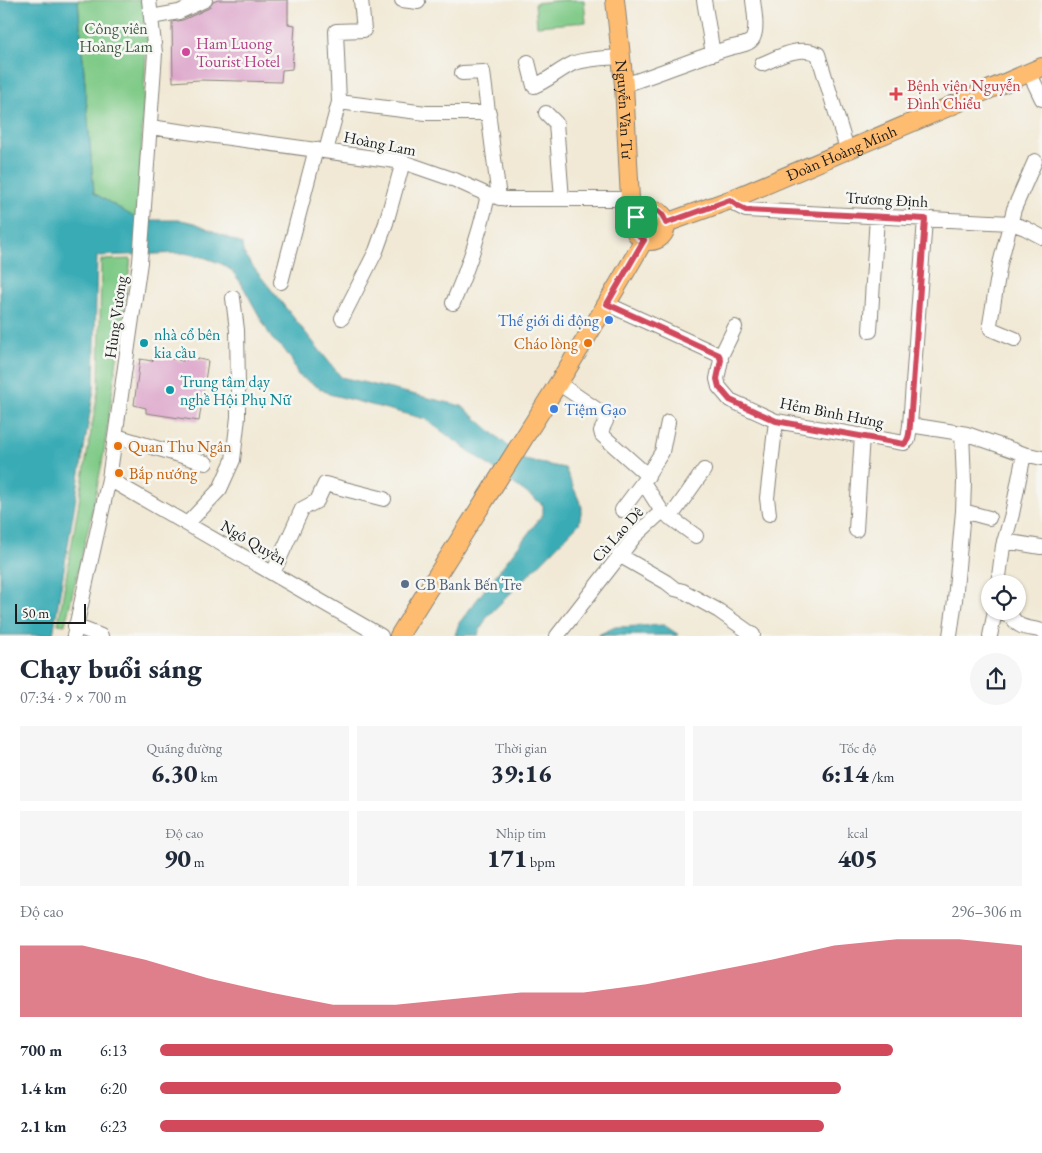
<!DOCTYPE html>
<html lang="vi">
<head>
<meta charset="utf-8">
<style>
  body { margin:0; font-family:"EB Garamond",serif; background:#f6f6f7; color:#1f2937; height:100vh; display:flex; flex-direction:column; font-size:19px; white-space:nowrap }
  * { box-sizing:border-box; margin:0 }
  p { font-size:16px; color:#747a83 }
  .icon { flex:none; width:28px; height:28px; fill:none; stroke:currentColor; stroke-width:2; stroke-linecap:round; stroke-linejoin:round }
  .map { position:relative; height:636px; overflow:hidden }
  .panel { display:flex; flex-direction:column; background:#fff; flex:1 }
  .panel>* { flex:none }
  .buttons { position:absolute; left:981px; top:575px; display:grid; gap:10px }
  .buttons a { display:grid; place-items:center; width:45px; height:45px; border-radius:50%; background:#fff; box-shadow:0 1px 4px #0004; font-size:25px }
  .scale { position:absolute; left:15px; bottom:12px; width:71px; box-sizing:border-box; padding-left:5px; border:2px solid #1c1c1c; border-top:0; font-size:14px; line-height:18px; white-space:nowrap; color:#1c1c1c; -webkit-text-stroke:4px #f6f6f2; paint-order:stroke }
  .pin { position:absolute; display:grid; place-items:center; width:42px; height:42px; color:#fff; margin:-21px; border-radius:10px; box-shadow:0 2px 8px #0006 }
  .round { display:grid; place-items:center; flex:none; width:52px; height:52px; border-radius:26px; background:#f6f6f7 }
  .summary { display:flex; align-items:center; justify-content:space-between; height:85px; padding:0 20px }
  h1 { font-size:28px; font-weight:800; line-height:38px }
  .metrics { display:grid; grid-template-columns:repeat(3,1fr); gap:8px; height:85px; padding:5px 20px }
  .metrics div { display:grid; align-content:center; border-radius:0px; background:#f6f6f7; text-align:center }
  .metrics b { font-size:25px; font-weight:800 }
  .metrics small { font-size:14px; font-weight:400 }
  .metrics p { font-size:14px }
  .chart { height:140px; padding:10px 20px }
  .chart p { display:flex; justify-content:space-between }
  .chart svg { width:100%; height:90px; margin-top:5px; fill:#d1495b; opacity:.7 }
  ul { padding:0 20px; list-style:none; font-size:16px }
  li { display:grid; grid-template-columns:80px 60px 1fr; align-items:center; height:38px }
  li i { height:12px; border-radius:6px; background:#d1495b }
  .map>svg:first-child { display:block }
</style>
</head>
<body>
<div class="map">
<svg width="1042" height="636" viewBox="0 0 1042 636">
  <rect width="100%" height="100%" fill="#f6f6f2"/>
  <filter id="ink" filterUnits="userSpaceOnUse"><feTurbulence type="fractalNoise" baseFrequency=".02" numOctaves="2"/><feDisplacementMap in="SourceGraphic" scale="10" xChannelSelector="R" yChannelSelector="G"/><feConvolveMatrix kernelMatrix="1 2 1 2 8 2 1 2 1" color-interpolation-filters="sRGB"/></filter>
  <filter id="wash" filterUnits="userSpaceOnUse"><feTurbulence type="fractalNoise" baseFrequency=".0096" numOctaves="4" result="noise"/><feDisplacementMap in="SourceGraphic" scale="20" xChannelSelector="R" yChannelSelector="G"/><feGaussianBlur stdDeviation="1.12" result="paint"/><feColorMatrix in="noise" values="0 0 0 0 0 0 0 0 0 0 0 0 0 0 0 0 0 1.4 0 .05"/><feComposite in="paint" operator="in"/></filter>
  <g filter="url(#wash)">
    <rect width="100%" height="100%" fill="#f1e9d5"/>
    <path fill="#7fca87" stroke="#4e7352" d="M78 0H145L152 46 146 54 138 220 94 193Z
      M563 0H584L586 22 537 26 535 3Z
      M638 224a11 11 0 1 1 22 0a11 11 0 1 1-22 0Z
      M131 259 103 458 91 517 65 625 58 624 99 385 101 260Z"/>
    <path fill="#39abb5" stroke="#2a6468" d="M0 0H78L94 193 139 220H181L195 223 242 244 243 252 250 263 341 377 462 406 524 460 565 468 582 507 579 524 487 617 478 634 479 635H455L459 623 543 514V505L425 419 329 394 298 375 291 359 283 348 272 339 241 283 232 271 222 264 203 257 184 253 97 256 94 389 53 635H0Z
      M664 625 679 635H598L615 627Z"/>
    <g id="blocks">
      <path fill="#dea8cc" d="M218 0H288V24L295 25 292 69 282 70 281 82 199 80 173 82 172 22 183 20 209 8 213 2Z
        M157 356 183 361 185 356 208 361 199 421 146 413V408L134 405 140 359 152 361Z"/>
    </g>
  </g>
  <g filter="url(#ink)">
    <use href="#blocks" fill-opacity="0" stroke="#868278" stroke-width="1"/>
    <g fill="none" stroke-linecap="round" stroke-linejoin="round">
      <defs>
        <path id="minor" d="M402 0 418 2
          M704 0 713 54
          M151 17 179 12 205 0
          M528 62 534 86C549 80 559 70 574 63 589 58 606 58 621 57
          M762 64C779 57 799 45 818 54L847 149
          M1029 72 1042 99
          M462 73 483 72 499 198
          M624 85C659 74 693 59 729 48 736 46 750 45 753 38 758 28 754 11 753 0
          M339 102 426 113H489
          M546 113 556 123 562 199
          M150 127 403 162 455 180 488 195 507 199H630
          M326 151 339 102 336 31 364 30 361 0
          M730 200 738 206 746 210 1011 223 1025 228 1042 237
          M281 282 316 149
          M453 303C468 268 480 233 488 195
          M607 304 719 355 721 360 717 379 719 387 730 400 776 421 904 443 908 440 910 425 925 219
          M342 318 376 251 386 223 403 162
          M870 331 877 216
          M1015 339 991 329 990 324 1000 264 1014 209 1035 161
          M720 358 735 327
          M558 383 605 415 606 421 601 431 602 435 648 476
          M910 425 967 434 1024 454 1042 458
          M116 436 206 463
          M109 479 381 636
          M643 482 662 452 668 422
          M963 511 989 518
          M664 513 696 536
          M769 514 767 498 776 421
          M670 518 704 470
          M187 524 220 489 233 460 238 417V386L237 330 233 298
          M856 530 862 435
          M1004 541 1041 547
          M619 555 666 582 675 589 683 591 719 611 753 635
          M273 573 302 509 317 501 325 484 384 499
          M998 584 1003 546 1012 514 1024 454
          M995 611 1012 617C1019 630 1030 627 1042 631
          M75 626 101 636
          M74 636 109 479 140 262 155 53 149 0
          M557 636 635 536 660 513 661 510 643 482 622 510
          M950 636 955 600 963 511 964 482 962 433
          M990 636 995 611"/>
        <g id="major">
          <path id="s1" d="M615 0 624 85 630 199 632 210 636 217"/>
          <circle cx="650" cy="225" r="16"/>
          <path id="s2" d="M666 223 730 200 1042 67"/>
          <path d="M399 636C481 504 567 375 644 240"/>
        </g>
      </defs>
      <use href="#minor" stroke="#868278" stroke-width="16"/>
      <use href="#major" stroke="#868278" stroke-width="20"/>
      <use href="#minor" stroke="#fff" stroke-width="14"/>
      <use href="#major" stroke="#febc70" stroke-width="18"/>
    </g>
  </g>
  <g fill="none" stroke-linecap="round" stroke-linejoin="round" filter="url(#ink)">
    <defs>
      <path id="route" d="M730 200 738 206 746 210 925 219 910 425C909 432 910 440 904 444L776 421 730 400 719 387 717 379 721 360 719 355 607 304 644 240C615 222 656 190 666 223Z"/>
    </defs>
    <use href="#route" stroke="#fff" stroke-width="10"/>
    <use href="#route" stroke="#d1495b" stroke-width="6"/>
  </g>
  <circle fill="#d1479c" stroke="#f6f6f2" stroke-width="2" cx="186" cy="52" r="5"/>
  <path fill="#e0444e" stroke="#f6f6f2" stroke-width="2" d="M893.5 86.5h5v5h5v5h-5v5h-5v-5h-5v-5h5z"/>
  <g fill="#3f7fe0" stroke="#f6f6f2" stroke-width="2">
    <circle cx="609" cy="320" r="5"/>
    <circle cx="554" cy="409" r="5"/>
  </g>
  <g fill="#0f9aa8" stroke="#f6f6f2" stroke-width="2">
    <circle cx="144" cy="343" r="5"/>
    <circle cx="170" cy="390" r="5"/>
  </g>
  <g fill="#e8710a" stroke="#f6f6f2" stroke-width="2">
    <circle cx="588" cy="343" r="5"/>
    <circle cx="118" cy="446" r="5"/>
    <circle cx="119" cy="473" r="5"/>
  </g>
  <circle fill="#5c6f8a" stroke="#f6f6f2" stroke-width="2" cx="405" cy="584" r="5"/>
  <g text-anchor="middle" stroke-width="5" stroke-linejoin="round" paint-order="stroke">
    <g font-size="16" fill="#3f5941" stroke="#f6f6f2">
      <text x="116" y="34">Công viên<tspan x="116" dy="18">Hoàng Lam</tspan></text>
    </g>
    <g font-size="16" fill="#b23c85" stroke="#f6f6f2" text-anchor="start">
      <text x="196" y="49">Ham Luong<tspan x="196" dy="18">Tourist Hotel</tspan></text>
    </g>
    <g font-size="16" fill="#be3a42" stroke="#f6f6f2" text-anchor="start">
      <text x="907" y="91">Bệnh viện Nguyễn<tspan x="907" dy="18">Đình Chiểu</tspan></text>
    </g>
    <g font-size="16" fill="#1c1c1c" stroke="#f6f6f2">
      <text dy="6" stroke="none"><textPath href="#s1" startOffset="110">Nguyễn Văn Tư</textPath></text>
      <text transform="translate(380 143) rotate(11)" y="6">Hoàng Lam</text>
      <text dy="6" stroke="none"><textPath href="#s2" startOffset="189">Đoàn Hoàng Minh</textPath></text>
      <text transform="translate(887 199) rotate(3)" y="6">Trương Định</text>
      <text transform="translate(115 317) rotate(-82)" y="6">Hùng Vương</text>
      <text transform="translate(832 412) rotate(11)" y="6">Hẻm Bình Hưng</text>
      <text transform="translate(617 534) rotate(-48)" y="6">Cù Lao Dê</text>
      <text transform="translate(254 542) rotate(30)" y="6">Ngô Quyền</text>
    </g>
    <g font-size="16" fill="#366cbe" stroke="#f6f6f2" text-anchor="end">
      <text x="599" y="326">Thế giới di động</text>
      <text x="564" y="415" text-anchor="start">Tiệm Gạo</text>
    </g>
    <g font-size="16" fill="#0d838f" stroke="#f6f6f2" text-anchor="start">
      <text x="154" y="340">nhà cổ bên<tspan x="154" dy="18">kia cầu</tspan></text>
      <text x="180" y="387">Trung tâm dạy<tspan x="180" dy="18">nghề Hội Phụ Nữ</tspan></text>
    </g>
    <g font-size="16" fill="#c56008" stroke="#f6f6f2" text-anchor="start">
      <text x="578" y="349" text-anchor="end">Cháo lòng</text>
      <text x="128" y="452">Quan Thu Ngân</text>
      <text x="129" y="479">Bắp nướng</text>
    </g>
    <g font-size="16" fill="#4e5e75" stroke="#f6f6f2" text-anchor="start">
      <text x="415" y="590">CB Bank Bến Tre</text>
    </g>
  </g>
</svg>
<div class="buttons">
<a><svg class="icon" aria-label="locate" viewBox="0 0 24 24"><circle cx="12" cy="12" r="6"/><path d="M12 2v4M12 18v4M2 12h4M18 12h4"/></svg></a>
</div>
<div class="scale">50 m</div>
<div class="pin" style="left:636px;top:217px;background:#1e9e55"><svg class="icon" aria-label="arrive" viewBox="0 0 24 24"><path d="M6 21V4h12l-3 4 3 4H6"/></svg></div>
</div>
<section class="panel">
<div class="summary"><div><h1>Chạy buổi sáng</h1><p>07:34 · 9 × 700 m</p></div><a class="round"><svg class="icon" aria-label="share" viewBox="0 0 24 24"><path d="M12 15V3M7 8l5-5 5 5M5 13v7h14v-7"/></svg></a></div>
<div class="metrics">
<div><p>Quãng đường</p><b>6.30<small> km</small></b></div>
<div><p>Thời gian</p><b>39:16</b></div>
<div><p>Tốc độ</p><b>6:14<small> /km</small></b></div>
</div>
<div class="metrics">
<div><p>Độ cao</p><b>90<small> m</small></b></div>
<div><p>Nhịp tim</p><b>171<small> bpm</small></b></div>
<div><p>kcal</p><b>405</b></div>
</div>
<div class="chart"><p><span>Độ cao</span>296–306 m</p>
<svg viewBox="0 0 160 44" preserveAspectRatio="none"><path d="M0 44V9L10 9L20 16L30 25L40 32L50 38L60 38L70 35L80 32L90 32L100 28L110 22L120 16L130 9L140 6L150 6L160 9V44z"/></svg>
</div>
<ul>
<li><b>700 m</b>6:13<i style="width:85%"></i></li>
<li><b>1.4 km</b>6:20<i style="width:79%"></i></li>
<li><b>2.1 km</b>6:23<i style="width:77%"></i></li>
</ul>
</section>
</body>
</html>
